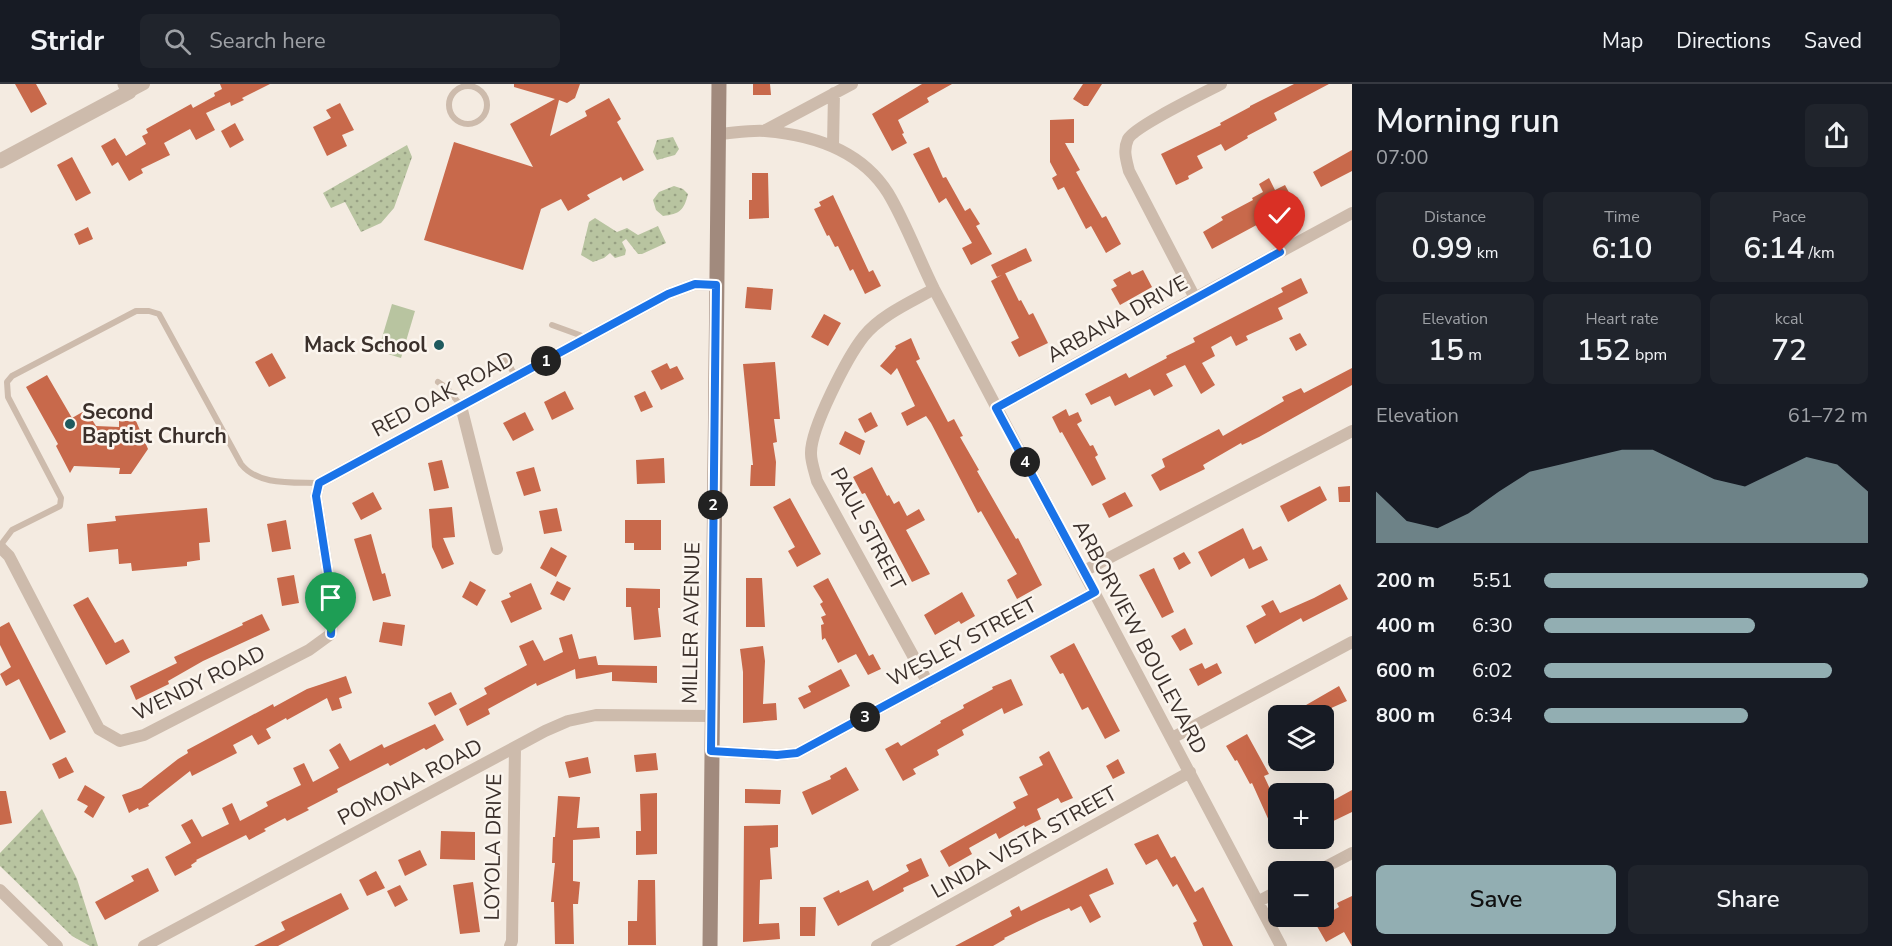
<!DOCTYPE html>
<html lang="en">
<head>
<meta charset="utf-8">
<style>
  body { margin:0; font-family:"Nunito Sans",sans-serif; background:#20242c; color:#f1f3f6; height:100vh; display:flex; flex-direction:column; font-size:22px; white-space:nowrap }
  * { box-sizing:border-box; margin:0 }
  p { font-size:20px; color:#9ea1a6 }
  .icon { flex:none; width:33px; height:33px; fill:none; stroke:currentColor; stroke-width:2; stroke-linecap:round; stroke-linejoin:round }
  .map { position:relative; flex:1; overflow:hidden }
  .panel { display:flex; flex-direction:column; background:#171b24; width:540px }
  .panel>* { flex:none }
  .buttons { position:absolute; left:1268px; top:621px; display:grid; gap:12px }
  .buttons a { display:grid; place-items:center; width:66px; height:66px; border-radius:9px; background:#171b24; box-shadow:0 6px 24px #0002; font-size:30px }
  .pin { position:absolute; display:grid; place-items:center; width:51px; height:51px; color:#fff; margin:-62px -26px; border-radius:50% 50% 50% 0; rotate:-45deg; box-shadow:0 0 6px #0007 }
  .pin .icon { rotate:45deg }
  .km { position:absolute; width:30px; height:30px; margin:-15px; border-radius:50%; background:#222; color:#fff; font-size:16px; line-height:30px; text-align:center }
  .round { display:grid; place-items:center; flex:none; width:63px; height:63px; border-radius:9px; background:#20242c }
  .head { display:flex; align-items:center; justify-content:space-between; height:102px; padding:0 24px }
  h1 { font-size:33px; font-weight:600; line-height:45px }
  .stats { display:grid; grid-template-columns:repeat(3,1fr); gap:9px; height:102px; padding:6px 24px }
  .stats div { display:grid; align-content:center; border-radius:9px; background:#20242c; text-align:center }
  .stats b { font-size:30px; font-weight:600 }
  .stats small { font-size:16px; font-weight:400 }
  .stats p { font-size:16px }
  .chart { height:168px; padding:12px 24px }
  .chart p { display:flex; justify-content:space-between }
  .chart svg { width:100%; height:108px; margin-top:6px; fill:#92aeb2; opacity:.7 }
  .cta { display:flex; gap:12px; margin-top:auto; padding:12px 24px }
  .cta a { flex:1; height:69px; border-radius:9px; background:#92aeb2; color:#111; font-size:24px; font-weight:600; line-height:69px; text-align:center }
  .cta a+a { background:#20242c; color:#f1f3f6 }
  ul { padding:0 24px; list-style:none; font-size:20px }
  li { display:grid; grid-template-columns:96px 72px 1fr; align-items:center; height:45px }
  li i { height:15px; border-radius:8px; background:#92aeb2 }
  header { display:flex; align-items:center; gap:36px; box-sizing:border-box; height:84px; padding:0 30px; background:#171b24; border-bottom:2px solid #363941 }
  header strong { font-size:28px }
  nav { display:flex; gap:33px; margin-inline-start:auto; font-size:21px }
  .search { width:420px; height:54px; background:#20242c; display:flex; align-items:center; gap:15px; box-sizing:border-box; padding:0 21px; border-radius:9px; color:#9ea1a6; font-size:22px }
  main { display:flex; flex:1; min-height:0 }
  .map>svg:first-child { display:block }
</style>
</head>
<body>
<header>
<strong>Stridr</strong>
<div class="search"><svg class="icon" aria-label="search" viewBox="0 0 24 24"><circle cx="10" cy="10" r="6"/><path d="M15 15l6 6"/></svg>Search here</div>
<nav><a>Map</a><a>Directions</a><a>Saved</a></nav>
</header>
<main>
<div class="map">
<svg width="1352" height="862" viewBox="0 0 1352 862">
  <defs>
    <pattern id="park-dots" width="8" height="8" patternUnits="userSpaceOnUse" patternTransform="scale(1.5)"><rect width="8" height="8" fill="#b8c4a0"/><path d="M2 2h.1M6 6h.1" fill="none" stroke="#97a083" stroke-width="1.8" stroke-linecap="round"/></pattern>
  </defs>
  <rect width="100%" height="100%" fill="#f4ebe1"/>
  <path fill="#b8c4a0" d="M392 220 415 227 401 274 378 267Z"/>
  <path fill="url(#park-dots)" d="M673 53 679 65 675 71 657 76 653 68 657 56Z
    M407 61 412 73 394 124 381 139 361 148 345 118 331 124 323 109Z
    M674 102 683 105 688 110C684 126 680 130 663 132L656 126 653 116 659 108Z
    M595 134 617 148 627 144 638 151 658 142 666 159 642 170H638L626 155 622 158 626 166 625 171 615 174 610 169 604 174 593 178 581 171 589 138Z
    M42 725 77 795 98 862H90L72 852 0 782V769Z"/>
  <path fill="#c8694b" d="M15 0H36L47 20 31 29Z
    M220 0H270L242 14 244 16 231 22 230 18 206 29 215 46 196 56 190 45 164 59 170 71 141 85 143 89 129 97 118 78 112 82 101 62 115 54 126 72 146 60 142 52 148 49 146 45 191 20 193 24 215 12 214 9 222 5Z
    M514 0H580L575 14 567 19 559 16 550 52 587 32 585 27 609 14 621 35 617 38 644 86 623 97 621 93 587 111 590 115 568 127 561 115 541 125 523 186 424 156 454 58 533 83 510 40 555 15 514 3Z
    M753 0H770L771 11H753Z
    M922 0H952L927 14 929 18 898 36 904 49 902 50 907 59 892 67 872 30Z
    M1083 0H1102L1088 22H1084L1073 15Z
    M1294 0H1329L1274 29 1277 36 1247 52 1248 54 1225 67 1221 60 1197 72 1203 84 1188 92 1189 95 1176 101 1161 70 1221 41 1220 39 1250 23V22Z
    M340 19 354 46 342 51 347 62 327 72 313 43 331 34 326 26Z
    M1074 35V59H1065L1080 86 1076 88 1086 106 1102 134 1106 132 1121 160 1106 169 1091 142 1086 145 1064 103 1058 106 1052 94 1057 91 1050 78V36Z
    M235 39 244 56 230 64 221 47Z
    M929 63 943 94 946 93 965 127 970 124 980 140 976 142 992 170 971 181 962 164 972 159 946 114 939 119 913 70Z
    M1352 66V87L1321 103 1313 88Z
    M72 73 91 109 76 117 57 81Z
    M752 89H768L769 134 749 135V116H752Z
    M1269 94 1275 106 1285 101 1292 114 1270 126 1274 135 1265 140 1264 137 1212 165 1203 148 1223 136 1221 133 1253 116 1252 114 1263 108 1259 100Z
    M833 111 869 188 873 186 881 202 865 210 853 185 850 187 838 162 835 163 829 151 827 152 814 125 821 122 819 118Z
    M88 143 93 155 79 161 74 150Z
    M1026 164 1032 177 997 193 991 181Z
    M1143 186 1152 203 1120 221 1111 205 1117 202 1113 196 1130 187 1132 191Z
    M1005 189 1019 217 1021 216 1029 231 1033 229 1048 259 1019 273 1011 258 1019 254 991 197Z
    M1301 194 1308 209 1278 224 1283 235 1246 252 1248 256 1236 262 1231 252 1211 263 1215 272 1202 279 1215 301 1201 310 1185 281 1166 290 1173 302 1154 312 1150 305 1115 322 1110 312 1091 321 1085 310 1126 289 1129 294 1167 274 1166 272 1195 258 1193 254 1283 208 1281 204Z
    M747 203 773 205 771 226 745 224Z
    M824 230 841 239 828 262 811 253Z
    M1300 249 1307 261 1296 267 1289 254Z
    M911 254 920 275 916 277 948 338 954 335 963 352 960 353 979 386 977 387 1016 455 1018 454 1042 501 1017 515 1007 496 1017 490 981 427 978 429 931 339 926 332 907 342 901 329 915 322 897 284 891 291 880 282 896 264 895 262Z
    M272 269 286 294 269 303 255 278Z
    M775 278 780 335H774L777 358 773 359 776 378 775 402H750L751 381H753L743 280Z
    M667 279 670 285 677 282 684 295 661 306 651 287Z
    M1352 284V301L1259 353 1242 361 1241 359 1203 381 1205 385 1160 407 1151 391 1165 383 1162 375 1219 345 1223 352 1284 317 1282 313 1301 304 1304 309Z
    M47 291 72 334 86 326 96 342 119 343V337H136L148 365 131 390H119L120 384 74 382 70 389 56 362 58 360 26 303Z
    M565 307 574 325 552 336 544 318Z
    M645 307 653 323 641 328 634 312Z
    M1066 325 1069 332 1078 328 1082 337 1077 340 1090 362 1093 361 1098 371 1095 373 1106 395 1092 402 1062 348 1060 349 1052 333Z
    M525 328 534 346 513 357 503 339Z
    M871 328 878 342 865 349 858 335Z
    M845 347 865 357 860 371 839 360Z
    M664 374 665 399 637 400 636 376Z
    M442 376 449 404 434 407 428 379Z
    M534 383 541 407 524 412 516 388Z
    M872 383 887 412 889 411 894 420 899 417 907 432 919 425 925 436 906 446 930 490 912 498 865 409 862 410 853 393Z
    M1320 402 1327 416 1288 438 1280 422Z
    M1350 402V418H1339L1338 403Z
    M373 408 382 425 361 436 352 419Z
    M1125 408 1133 422 1109 434 1102 420Z
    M790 414 821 470 797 483 788 467 795 463 773 423Z
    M452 423 455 453 443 454 454 480 442 485 432 463 429 425Z
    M207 424 210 458 199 459 200 476 187 478V482L132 487 131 479 119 480 118 465 89 468 87 440 116 437 115 432Z
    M557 424 562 447 544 450 539 427Z
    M286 436 291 465 272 468 267 440Z
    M625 436H661V466H634V459H625Z
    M1243 444 1253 466 1261 462 1268 476 1249 485 1244 474 1211 493 1198 468Z
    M371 450 382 490 385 489 391 512 373 517 354 455Z
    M551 463 567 472 556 493 540 484Z
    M1184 468 1191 479 1179 486 1173 474Z
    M1154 484 1174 528 1162 534 1139 491Z
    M294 491 299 519 282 522 277 494Z
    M746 494H762L765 543H746Z
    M828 494 869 572 873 570 881 585 868 591 856 570 838 579 825 554 822 556 821 541 824 540 821 533 826 531 820 520 823 518 813 502Z
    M470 497 486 506 477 522 462 513Z
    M557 497 571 504 564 517 550 510Z
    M531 499 542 525 511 539 501 517 511 513 509 509Z
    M1340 500 1348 515 1303 538 1301 534 1255 560 1246 542 1266 531 1261 522 1273 516 1280 529 1314 514Z
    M626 504 660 505V524H658L661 553 634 556 631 523H626Z
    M962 508 975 532 961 540 959 537 935 551 924 531Z
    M88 513 115 559 123 555 130 568 106 581 73 521Z
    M262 530 270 546 203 577 168 597 169 600 136 616 130 602 177 579 174 573 243 541 242 539Z
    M9 538 66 648 50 656 19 595 6 602 0 590 11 583 0 561V543Z
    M383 538 405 541 402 562 379 558Z
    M1185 544 1193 560 1180 567 1171 552Z
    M572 550 579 575 596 572 598 581 657 582V599L612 597V588L576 595 575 585 537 602 536 599 488 625 490 630 467 642 459 625 487 610 484 604 527 581 519 562 533 556 544 577 563 568 559 554Z
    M1074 559 1120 647 1105 655 1088 623 1082 626 1063 589 1060 590 1050 572Z
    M763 562 765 577 763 620 776 619 777 636 743 639V588L740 565Z
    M1202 579 1205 585 1217 579 1222 589 1198 602 1189 585Z
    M841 585 850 602 804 625 798 614 811 608 808 602Z
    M346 592 352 609 339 614 342 624 332 627 327 614 287 636 286 634 266 645 271 654 258 661 252 651 233 661 237 669 192 692 190 687 148 720 149 722 139 726 138 724 129 729 122 711 141 704 178 675 188 669 187 666 273 620 274 623 307 605Z
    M1011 595 1023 621 1004 630 1002 624 962 646 964 651 937 666 939 671 913 685 916 690 903 697 885 665 898 658 901 662 941 639 940 637 964 624 963 621 993 605 992 603Z
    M1339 602 1347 617 1329 625 1332 632H1287Z
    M451 608 457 620 435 632 428 619Z
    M435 640 444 656 426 666 424 664 390 682 388 679 337 705 338 708 307 724 309 726 287 737 285 734 264 745 266 747 249 756 246 751 196 776 197 777 191 781 192 783 175 792 165 773 191 759 181 741 192 735 202 753 229 740 222 724 232 719 240 737 268 722 266 718 301 701 293 684 304 679 313 698 339 684 329 666 340 659 350 677 382 660 384 664Z
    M1247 650 1269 690 1264 692 1278 722V757L1252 699 1250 700 1237 676 1235 677 1226 662Z
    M1049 667 1073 714 1061 719 1058 714 1037 725 1041 735 1025 743 1024 741 999 755 996 749 969 764 972 770 949 783 940 767 1016 724 1013 718 1028 711 1019 693 1043 681 1039 673Z
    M656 669 658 686 636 688 634 671Z
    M66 673 74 688 59 695 52 680Z
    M588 673 591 689 569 694 565 678Z
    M1118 675 1125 689 1113 695 1106 682Z
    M846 683 859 706 812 731 802 708 831 695 830 692Z
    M85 701 105 713 93 734 84 728 88 722 77 716Z
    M745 705 781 706 780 720 745 719Z
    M1352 706V728L1323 742V722Z
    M0 707H6L12 739 0 741Z
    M657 709V770L636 771V747H641L640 710Z
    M558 712 580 713 577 744 599 743 600 754 573 756V797L580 798 578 820H573L574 860H555L554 818H551L555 779H552L553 753H555Z
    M778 741V763L770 764 772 795 760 796 759 840 779 839 780 855 743 858 744 742Z
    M441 747 475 748V776L440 775Z
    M1158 750 1171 774 1175 772 1195 808 1203 803 1233 862H1203L1193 839 1197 837 1177 800 1173 803 1157 775 1146 781 1134 760Z
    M420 766 427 781 405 792 398 776Z
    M921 774 929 792 903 804 904 807 838 842 823 814 839 806 840 809 868 796 873 807 909 787 906 781Z
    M148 784 159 807 105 836 95 818 134 797 131 792Z
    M1107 784 1114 800 1089 811 1101 833 1090 839 1081 822 1071 827 1069 824 1039 837 1004 854 1005 855 993 862H955L1012 832 1010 827 1019 822 1021 827Z
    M376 787 385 804 367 812 359 796Z
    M638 796H655L656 861H628V837H637Z
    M473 798 480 848 460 850 453 801Z
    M400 801 408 816 395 823 387 807Z
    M341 809 349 825 278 862H254L285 846 281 838Z
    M1352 812V862L1344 848 1326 858 1314 837 1339 823 1337 819Z
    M800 823H816L815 852H800Z"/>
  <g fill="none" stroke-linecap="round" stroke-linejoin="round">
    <path stroke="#cdbbac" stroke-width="6" d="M449 21a19 19 0 1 1 38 0a19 19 0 1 1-38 0Z
      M552 241 585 253
      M505 274 516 293
      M438 298 447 304 461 322
      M0 462 12 446 60 422 61 414 8 313 7 298 12 292 136 227H149L159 230 241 380C258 402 293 398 319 399"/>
    <path stroke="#cdbbac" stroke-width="12" d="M129 8 144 0
      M764 47 852 0
      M719 50C734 49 750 46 765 47 814 51 861 66 888 109 905 137 919 175 934 205L1281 862
      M833 61 834 9
      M1195 214 1129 87C1126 75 1123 66 1128 55 1135 42 1204 9 1221 0
      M461 322 497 465
      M996 324 1195 214 1352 129
      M0 463 9 472 99 645 120 657 144 651 309 566 331 550 332 515 316 412 319 399 668 210 695 200 716 201
      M1084 487 1352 347
      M928 599 817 397C815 389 811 378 811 370 810 345 848 272 864 252 881 231 911 218 934 205
      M1172 654 1352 558
      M711 667 777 671 797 669 1095 508
      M1316 788 1352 769
      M0 806 57 862
      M1259 817 1278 807
      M144 862 545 647 568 637 596 631 711 632
      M510 862 512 857 515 664
      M877 862 1190 688"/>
    <path stroke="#cdbbac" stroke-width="15" d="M0 77 129 8 125 0"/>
    <path stroke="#a18a7d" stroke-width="15" d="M710 862 719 0"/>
  </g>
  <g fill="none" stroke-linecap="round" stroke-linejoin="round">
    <defs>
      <path id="route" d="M331 550 332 515 316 412 319 399 668 210 695 200 716 201 711 667 777 671 797 669 1095 508 996 324 1280 168"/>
    </defs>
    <use href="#route" stroke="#fff" stroke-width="12"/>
    <use href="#route" stroke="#1a73e8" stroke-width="8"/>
  </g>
  <g fill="#1f5a5e" stroke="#fbf5ee" stroke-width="2">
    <circle cx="439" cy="261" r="6"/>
    <circle cx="70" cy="340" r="6"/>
  </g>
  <g text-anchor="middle" stroke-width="5" stroke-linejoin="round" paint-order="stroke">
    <g font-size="21" fill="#3b302b" stroke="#fbf5ee">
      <text transform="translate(1117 235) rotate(-29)" y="7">ARBANA DRIVE</text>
      <text transform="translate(443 310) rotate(-28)" y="7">RED OAK ROAD</text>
      <text transform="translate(868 445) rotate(62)" y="7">PAUL STREET</text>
      <text transform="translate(691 539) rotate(-89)" y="7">MILLER AVENUE</text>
      <text transform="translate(1140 553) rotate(62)" y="7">ARBORVIEW BOULEVARD</text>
      <text transform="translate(962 558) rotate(-28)" y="7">WESLEY STREET</text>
      <text transform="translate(199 599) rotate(-26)" y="7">WENDY ROAD</text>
      <text transform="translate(410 698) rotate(-28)" y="7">POMONA ROAD</text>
      <text transform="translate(1024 758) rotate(-29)" y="7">LINDA VISTA STREET</text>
      <text transform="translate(493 763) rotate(-89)" y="7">LOYOLA DRIVE</text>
    </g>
    <g font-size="21" font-weight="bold" fill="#3b302b" stroke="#fbf5ee" text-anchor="end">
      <text x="427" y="268">Mack School</text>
      <text x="82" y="335" text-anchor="start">Second<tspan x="82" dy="24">Baptist Church</tspan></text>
    </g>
  </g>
</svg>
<div class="buttons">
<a><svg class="icon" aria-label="layers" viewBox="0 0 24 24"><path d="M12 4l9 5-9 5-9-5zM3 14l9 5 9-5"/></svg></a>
<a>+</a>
<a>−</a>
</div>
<div class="pin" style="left:331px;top:550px;background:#1e9e55"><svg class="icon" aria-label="arrive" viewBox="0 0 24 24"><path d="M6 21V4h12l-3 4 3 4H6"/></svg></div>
<div class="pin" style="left:1280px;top:168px;background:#d93025"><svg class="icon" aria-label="check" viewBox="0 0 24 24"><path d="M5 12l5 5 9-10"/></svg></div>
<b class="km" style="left:546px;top:277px">1</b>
<b class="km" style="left:713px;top:421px">2</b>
<b class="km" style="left:865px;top:633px">3</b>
<b class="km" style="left:1025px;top:378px">4</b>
</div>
<section class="panel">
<div class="head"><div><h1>Morning run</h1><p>07:00</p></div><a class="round"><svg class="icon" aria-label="share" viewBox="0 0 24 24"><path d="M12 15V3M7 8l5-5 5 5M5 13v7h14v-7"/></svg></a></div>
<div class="stats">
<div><p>Distance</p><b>0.99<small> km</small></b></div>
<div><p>Time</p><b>6:10</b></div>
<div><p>Pace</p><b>6:14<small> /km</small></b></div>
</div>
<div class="stats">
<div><p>Elevation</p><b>15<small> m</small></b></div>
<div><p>Heart rate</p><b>152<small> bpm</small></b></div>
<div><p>kcal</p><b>72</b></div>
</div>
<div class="chart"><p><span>Elevation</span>61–72 m</p>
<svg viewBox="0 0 160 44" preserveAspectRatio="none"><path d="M0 44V23L10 35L20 38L30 32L40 23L50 15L60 12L70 9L80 6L90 6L100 12L110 18L120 21L130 15L140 9L150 12L160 23V44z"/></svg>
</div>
<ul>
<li><b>200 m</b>5:51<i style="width:100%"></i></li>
<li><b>400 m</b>6:30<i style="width:65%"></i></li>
<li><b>600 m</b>6:02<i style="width:89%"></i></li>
<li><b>800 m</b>6:34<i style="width:63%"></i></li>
</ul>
<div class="cta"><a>Save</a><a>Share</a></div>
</section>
</main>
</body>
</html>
